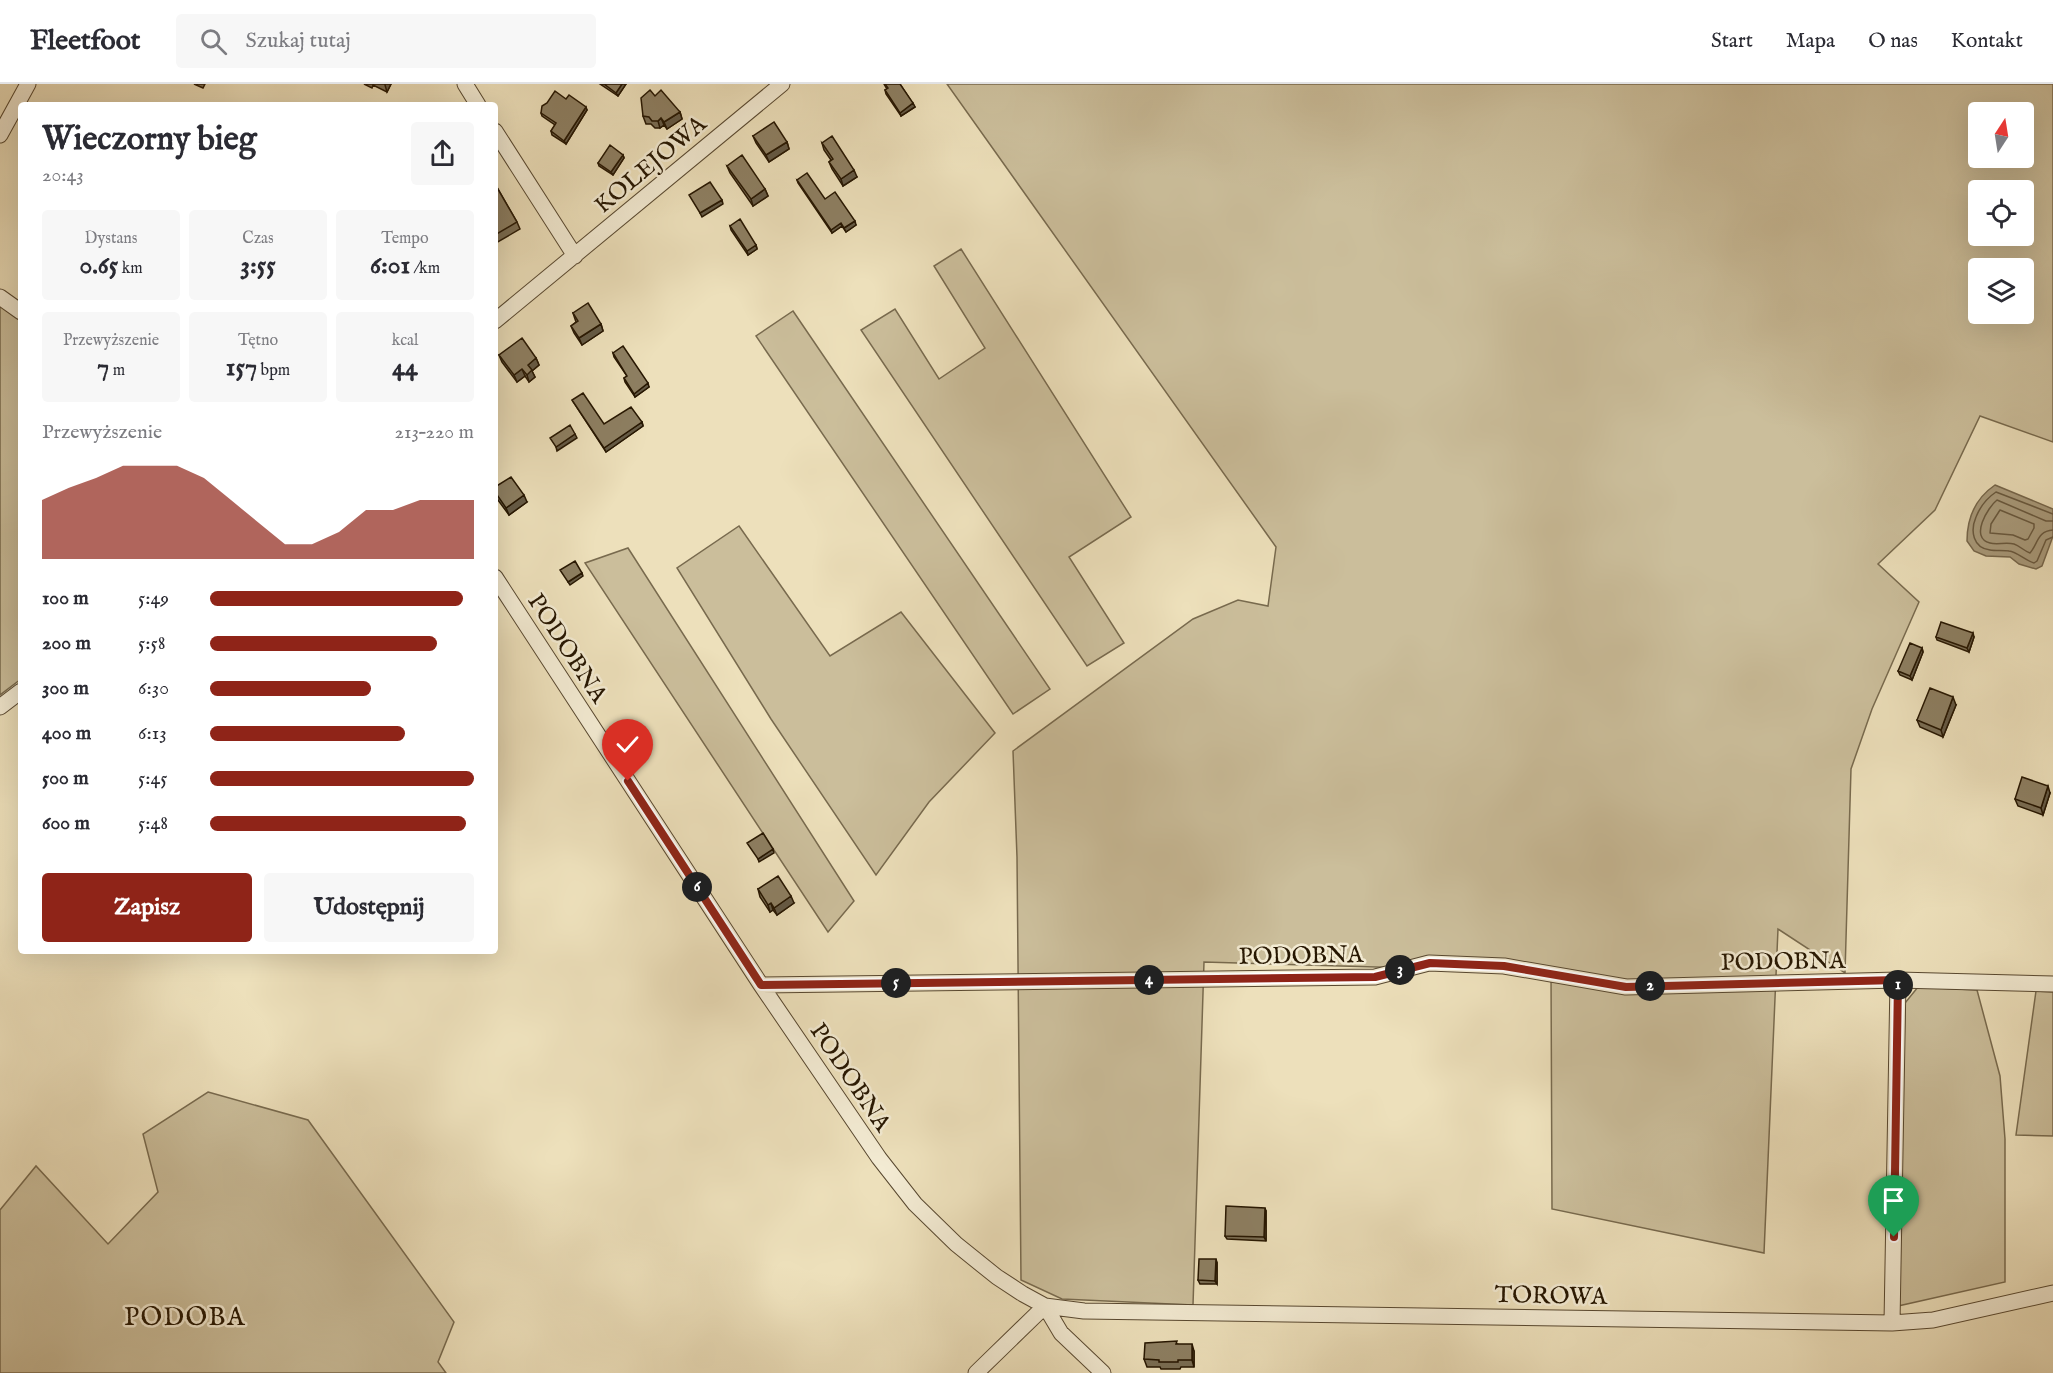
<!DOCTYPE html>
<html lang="pl">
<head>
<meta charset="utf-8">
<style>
  body { margin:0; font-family:"IM FELL English",serif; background:#f7f7f7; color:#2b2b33; height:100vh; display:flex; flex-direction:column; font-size:22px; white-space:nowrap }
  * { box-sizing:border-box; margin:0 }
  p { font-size:20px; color:#7c7c81 }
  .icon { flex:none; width:33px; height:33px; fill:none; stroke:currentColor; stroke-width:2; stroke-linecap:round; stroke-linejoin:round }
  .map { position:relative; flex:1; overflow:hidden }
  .side { position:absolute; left:18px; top:18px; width:480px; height:852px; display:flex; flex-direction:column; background:#fff; border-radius:6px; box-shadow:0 6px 24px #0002 }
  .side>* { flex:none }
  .needle { width:39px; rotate:12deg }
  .buttons { position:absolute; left:1968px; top:18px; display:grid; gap:12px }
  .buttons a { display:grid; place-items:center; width:66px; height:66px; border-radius:6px; background:#fff; box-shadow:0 6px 24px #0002; font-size:30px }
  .pin { position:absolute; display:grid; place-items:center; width:51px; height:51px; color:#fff; margin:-62px -26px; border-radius:50% 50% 50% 0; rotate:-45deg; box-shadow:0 0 6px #0007 }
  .pin .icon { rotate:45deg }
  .km { position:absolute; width:30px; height:30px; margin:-15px; border-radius:50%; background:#222; color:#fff; font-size:16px; line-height:30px; text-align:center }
  .round { display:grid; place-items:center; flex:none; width:63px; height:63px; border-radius:6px; background:#f7f7f7 }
  .head { display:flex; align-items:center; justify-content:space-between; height:102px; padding:0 24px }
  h1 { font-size:33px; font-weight:700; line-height:45px }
  .stats { display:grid; grid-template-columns:repeat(3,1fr); gap:9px; height:102px; padding:6px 24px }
  .stats div { display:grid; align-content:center; border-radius:6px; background:#f7f7f7; text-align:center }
  .stats b { font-size:26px; font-weight:700 }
  .stats small { font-size:16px; font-weight:400 }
  .stats p { font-size:16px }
  .chart { height:168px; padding:12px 24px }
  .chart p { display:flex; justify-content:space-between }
  .chart svg { width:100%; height:108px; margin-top:6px; fill:#8f2418; opacity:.7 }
  .action { display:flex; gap:12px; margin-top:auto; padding:12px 24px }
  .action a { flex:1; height:69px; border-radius:6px; background:#8f2418; color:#fff; font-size:24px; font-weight:700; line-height:69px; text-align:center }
  .action a+a { background:#f7f7f7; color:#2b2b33 }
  ul { padding:0 24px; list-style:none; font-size:20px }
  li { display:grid; grid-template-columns:96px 72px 1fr; align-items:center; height:45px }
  li i { height:15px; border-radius:8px; background:#8f2418 }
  header { display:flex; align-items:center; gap:36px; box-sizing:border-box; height:84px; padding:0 30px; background:#fff; border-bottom:2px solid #e1e1e2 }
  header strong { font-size:28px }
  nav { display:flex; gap:33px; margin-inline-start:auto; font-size:21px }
  .search { width:420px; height:54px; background:#f7f7f7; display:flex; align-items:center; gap:15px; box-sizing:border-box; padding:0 21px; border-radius:6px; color:#7c7c81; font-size:22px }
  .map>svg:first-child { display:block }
</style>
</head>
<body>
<header>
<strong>Fleetfoot</strong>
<div class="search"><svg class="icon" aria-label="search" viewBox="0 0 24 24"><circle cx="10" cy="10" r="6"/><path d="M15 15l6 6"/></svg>Szukaj tutaj</div>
<nav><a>Start</a><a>Mapa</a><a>O nas</a><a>Kontakt</a></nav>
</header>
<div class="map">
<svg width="2053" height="1289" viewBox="0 0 2053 1289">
  <rect width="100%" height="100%" fill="#ede0bb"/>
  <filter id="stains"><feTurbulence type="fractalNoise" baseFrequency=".00333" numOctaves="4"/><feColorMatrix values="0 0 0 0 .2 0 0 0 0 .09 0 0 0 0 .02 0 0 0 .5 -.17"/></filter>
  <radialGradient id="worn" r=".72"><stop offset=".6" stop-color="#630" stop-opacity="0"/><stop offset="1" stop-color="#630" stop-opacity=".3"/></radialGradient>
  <path fill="#cbbe9b" stroke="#786a4e" stroke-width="1.5" fill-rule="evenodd" d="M947 0H2053V358L1980 332 1935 426 1878 480 1919 518 1872 625 1851 685 1845 889 1778 845 1764 1169 1552 1125 1551 888 1204 878 1193 1221 1062 1215 1021 1196 1017 773 1013 667 1193 535 1238 516 1268 522 1276 463ZM1978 28H2024V74H1978ZM1978 106H2024V152H1978ZM1978 184H2024V230H1978Z
    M961 165 1131 433 1069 473 1124 559 1087 582 861 246 895 225 939 295 985 264 934 182Z
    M0 221 21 237V595L0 611Z
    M793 227 1050 605 1013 630 756 252Z
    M739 442 830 572 901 528 995 649 929 718 876 791 771 635 677 484Z
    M628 464 854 817 828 848 585 479Z
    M1918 903 1977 906 2000 992 2005 1055V1198L1898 1222 1905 919Z
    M2036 907 2053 908V1052L2016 1051Z
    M208 1008 308 1036 454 1238 438 1278 446 1289H0V1126L36 1082 108 1160 158 1108 143 1050Z"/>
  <path fill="#a99b7c" stroke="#75664b" stroke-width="1.5" d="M1995 401 2053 425V452L2042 482 2036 485 2019 480 2010 473 1986 472 1974 467 1967 457C1967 433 1976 414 1995 401Z"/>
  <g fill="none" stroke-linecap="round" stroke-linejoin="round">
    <path stroke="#68583e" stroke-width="1.5" d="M2000 426 2034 440V444L2028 455 2025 456 2013 451 1990 449 1991 440Z
      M2053 430 1996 408C1987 414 1980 423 1976 433 1970 447 1973 464 1990 466 1996 467 2003 466 2009 467 2017 468 2025 476 2034 479L2037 477 2046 456 2053 453
      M2053 437H2046L1997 416C1988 423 1969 454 1990 459 1997 461 2006 458 2014 460 2020 462 2024 467 2030 469 2038 460 2037 447 2053 446"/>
    <defs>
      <path id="minor" d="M465 0 478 21
        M495 47 575 172
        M0 51 28 0
        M0 213 21 228
        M495 237 782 0
        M495 493 761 901 879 1074 915 1120 956 1160 997 1193 1023 1210 1045 1222 1084 1227 1892 1239 1933 1236 2053 1209
        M0 623 21 607
        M761 901 1375 893 1429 879 1504 882 1626 903 1898 896 2053 900
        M1045 1222 1061 1249 1103 1289
        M1892 1239 1898 896
        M976 1289 1045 1222"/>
    </defs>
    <use href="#minor" stroke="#584830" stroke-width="17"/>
    <use href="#minor" stroke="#f3ebd3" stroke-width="15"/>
  </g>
  <path fill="#796d54" stroke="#261601" stroke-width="1.5" d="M194 0H205L203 4Z
    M364 0H391L387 8 373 1 372 4Z
    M600 0H626L618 12Z
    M884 0H900L915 23 901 32 886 10 885 6 887 5Z
    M655 12 680 28 682 35 667 45 664 41 660 44H655L651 40H646L643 32Z
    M566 15 587 26 566 60 552 51 551 47 555 41 542 32 541 29Z
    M753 52 787 58 789 65 769 78 756 59Z
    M822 59 857 93 843 102 832 85 829 78 831 76 824 66Z
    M623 71 624 74 613 91 599 82 598 79Z
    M727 82 765 105 768 112 753 122 730 89Z
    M797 96 825 115 856 141 846 148 842 142 832 149 798 99Z
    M495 100 517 138 520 145 496 159 495 157Z
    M730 142 756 161 757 165 748 171 731 146Z
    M573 229 601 240 603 247 582 261 574 249 571 242 576 238Z
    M613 269 649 303 635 313 625 298 624 294 627 292 614 273Z
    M499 271 536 274 539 281 532 287 535 293 529 298 525 292 517 298 502 278Z
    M572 316 604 340 642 338 643 342 606 368 574 319Z
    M495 403 527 418 509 431 495 412Z
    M1936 553H1974L1969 568 1937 556Z
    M1922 564 1923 568 1912 596 1900 591 1898 587Z
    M1956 621 1943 653 1920 643 1917 636Z
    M2050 709 2043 731 2018 722 2015 715Z
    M758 805 794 819 777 831 773 826 770 828 760 813Z
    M1266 1127V1157L1227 1155 1225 1152Z
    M1217 1179V1200H1200L1198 1196Z
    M1177 1260 1194 1267V1283H1181L1180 1285H1161L1160 1283H1147L1144 1275Z"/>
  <path fill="#635945" stroke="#261601" stroke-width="1.5" d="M385 0H391L387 8 385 1Z
    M622 0H626L618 12 616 9Z
    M913 19 915 23 901 32 900 29Z
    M586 23 587 26 566 60 564 57Z
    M680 28 682 35 667 45 664 38Z
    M661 34 664 41 660 44 658 37Z
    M787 58 789 65 769 78 766 71Z
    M623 71 624 74 613 91 611 88Z
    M854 86 857 93 843 102 841 95Z
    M765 105 768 112 753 122 751 115Z
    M722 116 723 120 702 133 700 129Z
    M855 137 856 141 846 148 844 144Z
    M841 139 842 142 832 149 831 146Z
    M756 161 757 165 748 171 747 167Z
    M601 240 603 247 582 261 579 254Z
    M536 274 539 281 532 287 535 293 529 298 527 291 528 281Z
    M522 285 525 292 517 298 514 291Z
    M648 299 649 303 635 313 634 310Z
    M642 338 643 342 606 368 604 364Z
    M575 350 577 354 557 367 556 363Z
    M524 411 527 418 509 431 506 424Z
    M582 489 583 492 570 501 568 498Z
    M1973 549 1974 553 1969 568 1967 564Z
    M1922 564 1923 568 1912 596 1910 592Z
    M1953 613 1956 621 1943 653 1941 646Z
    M2048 702 2050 709 2043 731 2041 724Z
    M773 765 774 769 759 778 758 775Z
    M791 812 794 819 777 831 774 824Z
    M771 819 773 826 770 828 768 821Z
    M1265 1124 1266 1127V1157L1264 1153Z
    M1216 1175 1217 1179V1200L1215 1197Z
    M1192 1260 1194 1267V1283L1192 1276Z"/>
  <path fill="#8d7f62" stroke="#261601" stroke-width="1.5" d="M604 0H622L616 9Z
    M885 0H900L913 19 900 29 885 6 888 4Z
    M650 6 655 12 661 6 680 28 664 38 661 34 658 37H652L649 33 643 32 641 14Z
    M555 7 566 15 569 11 586 23 564 57 551 47 556 39 541 29 542 22 547 19Z
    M774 38 787 58 766 71 753 52Z
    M832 52 854 86 841 95 829 78 833 75 822 59Z
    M610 61 623 71 611 88 598 79Z
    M742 71 765 105 751 115 727 82Z
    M807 89 825 115 835 108 855 137 844 144 841 139 831 146 797 96Z
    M710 98 722 116 700 129 689 111Z
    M495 100 517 138 495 151Z
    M740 135 756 161 747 167 730 142Z
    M588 219 601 240 579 254 571 242 578 237 573 229Z
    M522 254 536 274 528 281 532 286 527 291 522 285 514 291 499 271Z
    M623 262 648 299 634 310 624 294 627 292 613 269Z
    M583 309 604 340 631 323 642 338 604 364 572 316Z
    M570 341 575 350 556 363 550 354Z
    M511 393 524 411 506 424 495 408V403Z
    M575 477 582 489 568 498 560 486Z
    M1941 538 1973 549 1967 564 1936 553Z
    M1910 559 1922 564 1910 592 1898 587Z
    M1930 604 1953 613 1941 646 1917 636Z
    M2022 693 2048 702 2041 724 2015 715Z
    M763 749 773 765 758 775 747 759Z
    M778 792 791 812 774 824 771 819 768 821 758 805Z
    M1226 1122 1265 1124 1264 1153 1225 1152Z
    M1199 1175H1216L1215 1197 1198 1196Z
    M1177 1257 1176 1260H1192V1276H1178V1278H1159V1276L1144 1275 1145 1259Z"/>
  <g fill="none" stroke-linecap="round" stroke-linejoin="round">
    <defs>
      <path id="route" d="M628 697 761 901 1375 893 1430 879 1504 882 1626 903 1898 896 1894 1153"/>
    </defs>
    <use href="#route" stroke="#fff" stroke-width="12"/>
    <use href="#route" stroke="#8f2418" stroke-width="8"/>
  </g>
  <g text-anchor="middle" stroke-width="5" stroke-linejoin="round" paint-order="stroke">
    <g font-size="24" fill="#261601" stroke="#f3ebd3">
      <text transform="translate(650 80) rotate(-40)" y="8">KOLEJOWA</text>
      <text transform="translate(568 564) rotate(57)" y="8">PODOBNA</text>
      <text transform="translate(1301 871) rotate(-1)" y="8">PODOBNA</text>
      <text transform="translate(1783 877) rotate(-1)" y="8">PODOBNA</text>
      <text transform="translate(851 993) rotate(56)" y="8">PODOBNA</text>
      <text transform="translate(1551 1211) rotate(1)" y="8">TOROWA</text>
    </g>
    <g font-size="26" letter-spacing="1.5" fill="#261601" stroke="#f3ebd3">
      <text x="185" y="1241">PODOBA</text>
    </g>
  </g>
  <rect width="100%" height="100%" filter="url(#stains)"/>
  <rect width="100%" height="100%" fill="url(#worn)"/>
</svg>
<div class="buttons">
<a><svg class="needle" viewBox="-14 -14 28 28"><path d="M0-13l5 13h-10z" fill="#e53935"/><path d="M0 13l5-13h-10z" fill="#7c7c81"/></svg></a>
<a><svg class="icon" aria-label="locate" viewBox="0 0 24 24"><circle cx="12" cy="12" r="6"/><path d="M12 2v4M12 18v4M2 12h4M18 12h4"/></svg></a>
<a><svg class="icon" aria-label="layers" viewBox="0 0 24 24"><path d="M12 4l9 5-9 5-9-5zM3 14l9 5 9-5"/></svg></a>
</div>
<div class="pin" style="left:1894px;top:1153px;background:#1e9e55"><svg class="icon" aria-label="arrive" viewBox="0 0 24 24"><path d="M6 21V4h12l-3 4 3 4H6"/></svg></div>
<div class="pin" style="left:628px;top:697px;background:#d93025"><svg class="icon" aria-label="check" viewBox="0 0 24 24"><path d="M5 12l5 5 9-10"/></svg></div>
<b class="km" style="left:1898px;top:901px">1</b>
<b class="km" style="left:1650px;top:902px">2</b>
<b class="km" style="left:1400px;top:886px">3</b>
<b class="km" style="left:1149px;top:896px">4</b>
<b class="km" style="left:896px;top:899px">5</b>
<b class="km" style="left:697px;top:803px">6</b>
<section class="side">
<div class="head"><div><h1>Wieczorny bieg</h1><p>20:43</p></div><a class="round"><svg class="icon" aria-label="share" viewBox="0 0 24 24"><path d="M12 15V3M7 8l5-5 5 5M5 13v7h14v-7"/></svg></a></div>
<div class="stats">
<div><p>Dystans</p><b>0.65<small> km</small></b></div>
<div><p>Czas</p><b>3:55</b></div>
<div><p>Tempo</p><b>6:01<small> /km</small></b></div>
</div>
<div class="stats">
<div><p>Przewyższenie</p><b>7<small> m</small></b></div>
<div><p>Tętno</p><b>157<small> bpm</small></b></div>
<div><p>kcal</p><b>44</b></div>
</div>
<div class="chart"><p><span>Przewyższenie</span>213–220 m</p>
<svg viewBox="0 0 160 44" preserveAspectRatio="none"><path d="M0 44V20L10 15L20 11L30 6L40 6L50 6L60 11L70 20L80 29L90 38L100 38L110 33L120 24L130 24L140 20L150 20L160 20V44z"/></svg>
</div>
<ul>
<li><b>100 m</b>5:49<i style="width:96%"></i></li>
<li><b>200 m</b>5:58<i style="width:86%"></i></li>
<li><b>300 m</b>6:30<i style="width:61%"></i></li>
<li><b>400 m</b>6:13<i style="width:74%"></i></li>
<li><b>500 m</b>5:45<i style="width:100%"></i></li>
<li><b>600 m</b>5:48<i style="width:97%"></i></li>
</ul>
<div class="action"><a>Zapisz</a><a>Udostępnij</a></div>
</section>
</div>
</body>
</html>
